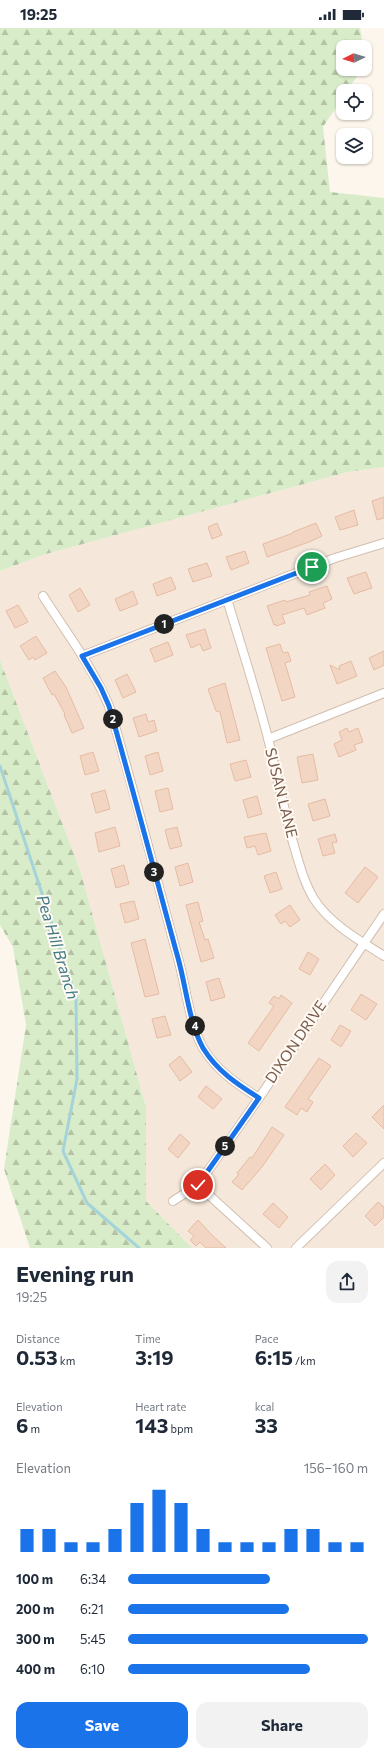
<!DOCTYPE html>
<html lang="en">
<head>
<meta charset="utf-8">
<style>
  body { margin:0; font-family:Commissioner,sans-serif; background:#f2f2f3; color:#1f2937; height:100vh; display:flex; flex-direction:column; font-size:15px; white-space:nowrap }
  * { box-sizing:border-box; margin:0 }
  p { font-size:13px; color:#747a83 }
  .icon { flex:none; width:22px; height:22px; fill:none; stroke:currentColor; stroke-width:2; stroke-linecap:round; stroke-linejoin:round }
  .map { position:relative; height:1220px; overflow:hidden }
  .panel { display:flex; flex-direction:column; background:#fff; flex:1 }
  .panel>* { flex:none }
  .needle { width:26px; rotate:265deg }
  .buttons { position:absolute; left:336px; top:12px; display:grid; gap:8px }
  .buttons a { display:grid; place-items:center; width:36px; height:36px; border-radius:8px; background:#fff; box-shadow:0 1px 3px #0004; font-size:20px }
  .pin { position:absolute; display:grid; place-items:center; width:34px; height:34px; color:#fff; margin:-17px; border:2px solid #fff; border-radius:50%; box-shadow:0 1px 4px #0007 }
  .km { position:absolute; width:20px; height:20px; margin:-10px; border-radius:50%; background:#222; color:#fff; font-size:11px; line-height:20px; text-align:center }
  .round { display:grid; place-items:center; flex:none; width:42px; height:42px; border-radius:12px; background:#f2f2f3 }
  .overview { display:flex; align-items:center; justify-content:space-between; height:68px; padding:0 16px }
  h1 { font-size:22px; font-weight:700; line-height:30px }
  .figures { display:grid; grid-template-columns:repeat(3,1fr); gap:6px; height:68px; padding:4px 16px }
  .figures div { display:grid; align-content:center }
  .figures b { font-size:20px; font-weight:700 }
  .figures small { font-size:11px; font-weight:400 }
  .figures p { font-size:11px }
  .chart { height:112px; padding:8px 16px }
  .chart p { display:flex; justify-content:space-between }
  .chart svg { width:100%; height:72px; margin-top:4px; stroke:#1a73e8; stroke-width:6 }
  .cta { display:flex; gap:8px; margin-top:auto; padding:8px 16px }
  .cta a { flex:1; height:46px; border-radius:12px; background:#1a73e8; color:#fff; font-size:16px; font-weight:700; line-height:46px; text-align:center }
  .cta a+a { background:#f2f2f3; color:#1f2937 }
  ul { padding:0 16px; list-style:none; font-size:13px }
  li { display:grid; grid-template-columns:64px 48px 1fr; align-items:center; height:30px }
  li i { height:10px; border-radius:5px; background:#1a73e8 }
  .status { display:flex; justify-content:space-between; align-items:center; height:28px; padding:0 20px; background:#fff; direction:ltr }
  .status svg { height:11px; fill:currentColor }
  .map>svg:first-child { display:block }
</style>
</head>
<body>
<div class="status"><b>19:25</b><svg viewBox="0 0 49 12"><path d="M0 12V9h3v3zM5 12V6h3v6zM10 12V3h3v9zM15 12V0h3v12zM26 1h20v11H26zM47 4h2v5h-2z"/></svg></div>
<div class="map">
<svg width="384" height="1220" viewBox="0 0 384 1220">
  <defs>
    <pattern id="forest-firs" width="22" height="20" patternUnits="userSpaceOnUse"><rect width="22" height="20" fill="#d8ecc9"/><path d="M5 1l3.5 6h-7zM16 11l3.5 6h-7z" fill="#b4c2a5"/></pattern>
  </defs>
  <rect width="100%" height="100%" fill="#fdf6ec"/>
  <path fill="#f5e8da" d="M384 439V1220H192L146 1173V1079L80 842 0 632V543L46 526 348 444Z"/>
  <path fill="url(#forest-firs)" d="M0 0H360L363 19H343V41H362L347 63H343V69L323 99 330 164 384 170V439L348 444 46 526 0 543Z
    M0 632 80 842 146 1079V1173L192 1220H30L4 1141 26 997 13 919 0 897Z"/>
  <g fill="none" stroke-linecap="round" stroke-linejoin="round">
    <path stroke="#a5d3da" stroke-width="3" d="M0 738 76 969 77 1051 63 1123 87 1175 139 1220"/>
  </g>
  <path fill="#f3d5c3" stroke="#e6bba3" d="M384 469V490L377 492 372 473Z
    M354 482 358 497 340 502 335 489Z
    M217 495 222 507 212 511 208 499Z
    M316 495 322 508 309 514 267 529 263 516 293 505V504Z
    M245 523 249 535 231 542 226 529Z
    M207 535 212 548 193 554 188 541Z
    M366 544 372 560 354 566 347 550Z
    M171 549 176 561 157 568 153 556Z
    M327 558 332 571 323 575 325 580 307 587 304 580 282 587 285 595 276 598 275 596 274 597 267 578 285 572 286 574 310 567 309 564Z
    M80 560 90 577 78 584 69 567Z
    M133 563 138 576 120 583 115 571Z
    M18 577 28 594 15 600 6 583Z
    M205 601 211 620 203 623 200 616 191 620 186 607Z
    M36 608 47 625 35 632 33 629 29 632 20 618Z
    M168 614 173 627 155 634 150 621Z
    M280 616 283 625 288 624 291 633 285 635 295 669 282 673 266 620Z
    M384 623V637L374 642 369 630Z
    M351 633 357 648 337 656 330 637 340 642 339 638Z
    M55 643 66 659 84 700 72 705 64 687 65 686 54 666 52 667 43 650Z
    M127 646 136 664 123 670 115 652Z
    M225 655 240 712 227 715 220 684 216 683 208 661Z
    M146 686 148 694 154 692 157 703 139 709 133 690Z
    M347 700 349 704 358 700 363 714 354 717 356 722 339 729 334 716 342 712 339 704Z
    M93 724 99 743 85 747 80 728Z
    M158 724 163 743 150 747 145 728Z
    M313 726 318 752 302 755 297 729Z
    M246 732 251 749 235 753 230 736Z
    M168 760 173 781 160 784 155 763Z
    M105 762 110 781 96 785 91 766Z
    M257 768 262 786 248 790 243 772Z
    M325 771 330 788 313 793 308 776Z
    M115 799 120 818 99 824 95 805Z
    M177 799 182 818 170 821 165 802Z
    M266 805 271 823 258 827 255 818 247 820 244 809Z
    M335 806 337 814 332 815 335 825 323 828 318 811Z
    M188 835 193 854 180 858 175 839Z
    M124 837 129 856 116 860 111 841Z
    M365 839 378 849 358 875 345 865Z
    M276 844 282 861 270 865 264 848Z
    M134 873 139 891 125 895 120 876Z
    M198 874 203 893 199 894 205 912 208 911 214 930 201 934 186 877Z
    M290 877 300 892 290 899 285 893 281 896 275 887Z
    M145 911 159 966 145 969 131 915Z
    M308 924 319 931 310 947 299 941Z
    M219 950 225 969 211 973 206 954Z
    M361 966 377 976 366 992 351 982Z
    M281 967 292 975 259 1023 248 1015 274 978 269 975 274 968 279 971Z
    M165 988 171 1007 157 1010 152 991Z
    M340 997 351 1003 341 1019 331 1012Z
    M180 1028 192 1044 180 1053 169 1037Z
    M319 1030 331 1038 308 1071 313 1074 307 1084 301 1080 297 1087 285 1079Z
    M206 1058 222 1071 213 1081 198 1069Z
    M384 1077V1101L372 1089Z
    M272 1099 284 1107 262 1139 242 1162 232 1154 239 1146 237 1145 250 1129 252 1130Z
    M356 1105 367 1115 353 1129 343 1118Z
    M180 1106 190 1115 178 1130 168 1121Z
    M325 1136 335 1147 321 1162 310 1151Z
    M378 1174 384 1179V1189L375 1198 365 1188Z
    M273 1175 288 1189 279 1200 263 1186Z
    M198 1192 211 1206 226 1220H206L200 1214 196 1218 190 1212 194 1208 188 1203Z"/>
  <g fill="none" stroke-linecap="round" stroke-linejoin="round">
    <defs>
      <path id="street" d="M43 568C66 604 92 638 109 678 134 761 155 846 178 930 186 958 189 995 203 1020 217 1043 237 1056 259 1070
        M227 571C241 618 257 666 269 714 276 746 284 779 292 811 298 831 303 853 314 871 330 896 359 912 384 928
        M82 628 335 530 384 515
        M268 711 384 665
        M198 1157 267 1220
        M173 1173 198 1157 259 1070 384 886
        M296 1220 384 1135"/>
    </defs>
    <use href="#street" stroke="#d1beb0" stroke-width="10"/>
    <use href="#street" stroke="#fff" stroke-width="8"/>
  </g>
  <g fill="none" stroke-linecap="round" stroke-linejoin="round">
    <defs>
      <path id="route" d="M198 1157 259 1070C237 1056 217 1043 203 1020 189 995 186 958 178 930 155 846 133 761 109 678L101 660 82 628 312 539"/>
    </defs>
    <use href="#route" stroke="#fff" stroke-width="8"/>
    <use href="#route" stroke="#1a73e8" stroke-width="5"/>
  </g>
  <g text-anchor="middle" stroke-width="4" stroke-linejoin="round" paint-order="stroke">
    <g font-size="15" fill="#7a5c4d" stroke="#fffaf3">
      <text transform="translate(281 765) rotate(76)" y="5">SUSAN LANE</text>
      <text transform="translate(296 1014) rotate(-56)" y="5">DIXON DRIVE</text>
    </g>
    <g font-size="16" font-style="italic" fill="#437c86" stroke="#fffaf3">
      <text transform="translate(58 919) rotate(73)" y="6">Pea Hill Branch</text>
    </g>
  </g>
</svg>
<div class="buttons">
<a><svg class="needle" viewBox="-14 -14 28 28"><path d="M0-13l5 13h-10z" fill="#e53935"/><path d="M0 13l5-13h-10z" fill="#747a83"/></svg></a>
<a><svg class="icon" aria-label="locate" viewBox="0 0 24 24"><circle cx="12" cy="12" r="6"/><path d="M12 2v4M12 18v4M2 12h4M18 12h4"/></svg></a>
<a><svg class="icon" aria-label="layers" viewBox="0 0 24 24"><path d="M12 4l9 5-9 5-9-5zM3 14l9 5 9-5"/></svg></a>
</div>
<div class="pin" style="left:312px;top:539px;background:#1e9e55"><svg class="icon" aria-label="arrive" viewBox="0 0 24 24"><path d="M6 21V4h12l-3 4 3 4H6"/></svg></div>
<div class="pin" style="left:198px;top:1157px;background:#d93025"><svg class="icon" aria-label="check" viewBox="0 0 24 24"><path d="M5 12l5 5 9-10"/></svg></div>
<b class="km" style="left:164px;top:596px">1</b>
<b class="km" style="left:113px;top:691px">2</b>
<b class="km" style="left:154px;top:844px">3</b>
<b class="km" style="left:195px;top:998px">4</b>
<b class="km" style="left:225px;top:1118px">5</b>
</div>
<section class="panel">
<div class="overview"><div><h1>Evening run</h1><p>19:25</p></div><a class="round"><svg class="icon" aria-label="share" viewBox="0 0 24 24"><path d="M12 15V3M7 8l5-5 5 5M5 13v7h14v-7"/></svg></a></div>
<div class="figures">
<div><p>Distance</p><b>0.53<small> km</small></b></div>
<div><p>Time</p><b>3:19</b></div>
<div><p>Pace</p><b>6:15<small> /km</small></b></div>
</div>
<div class="figures">
<div><p>Elevation</p><b>6<small> m</small></b></div>
<div><p>Heart rate</p><b>143<small> bpm</small></b></div>
<div><p>kcal</p><b>33</b></div>
</div>
<div class="chart"><p><span>Elevation</span>156–160 m</p>
<svg viewBox="0 0 160 44" preserveAspectRatio="none"><path d="M5 44V30M15 44V30M25 44V38M35 44V38M45 44V30M55 44V14M65 44V6M75 44V14M85 44V30M95 44V38M105 44V38M115 44V38M125 44V30M135 44V30M145 44V38M155 44V38"/></svg>
</div>
<ul>
<li><b>100 m</b>6:34<i style="width:59%"></i></li>
<li><b>200 m</b>6:21<i style="width:67%"></i></li>
<li><b>300 m</b>5:45<i style="width:100%"></i></li>
<li><b>400 m</b>6:10<i style="width:76%"></i></li>
</ul>
<div class="cta"><a>Save</a><a>Share</a></div>
</section>
</body>
</html>
